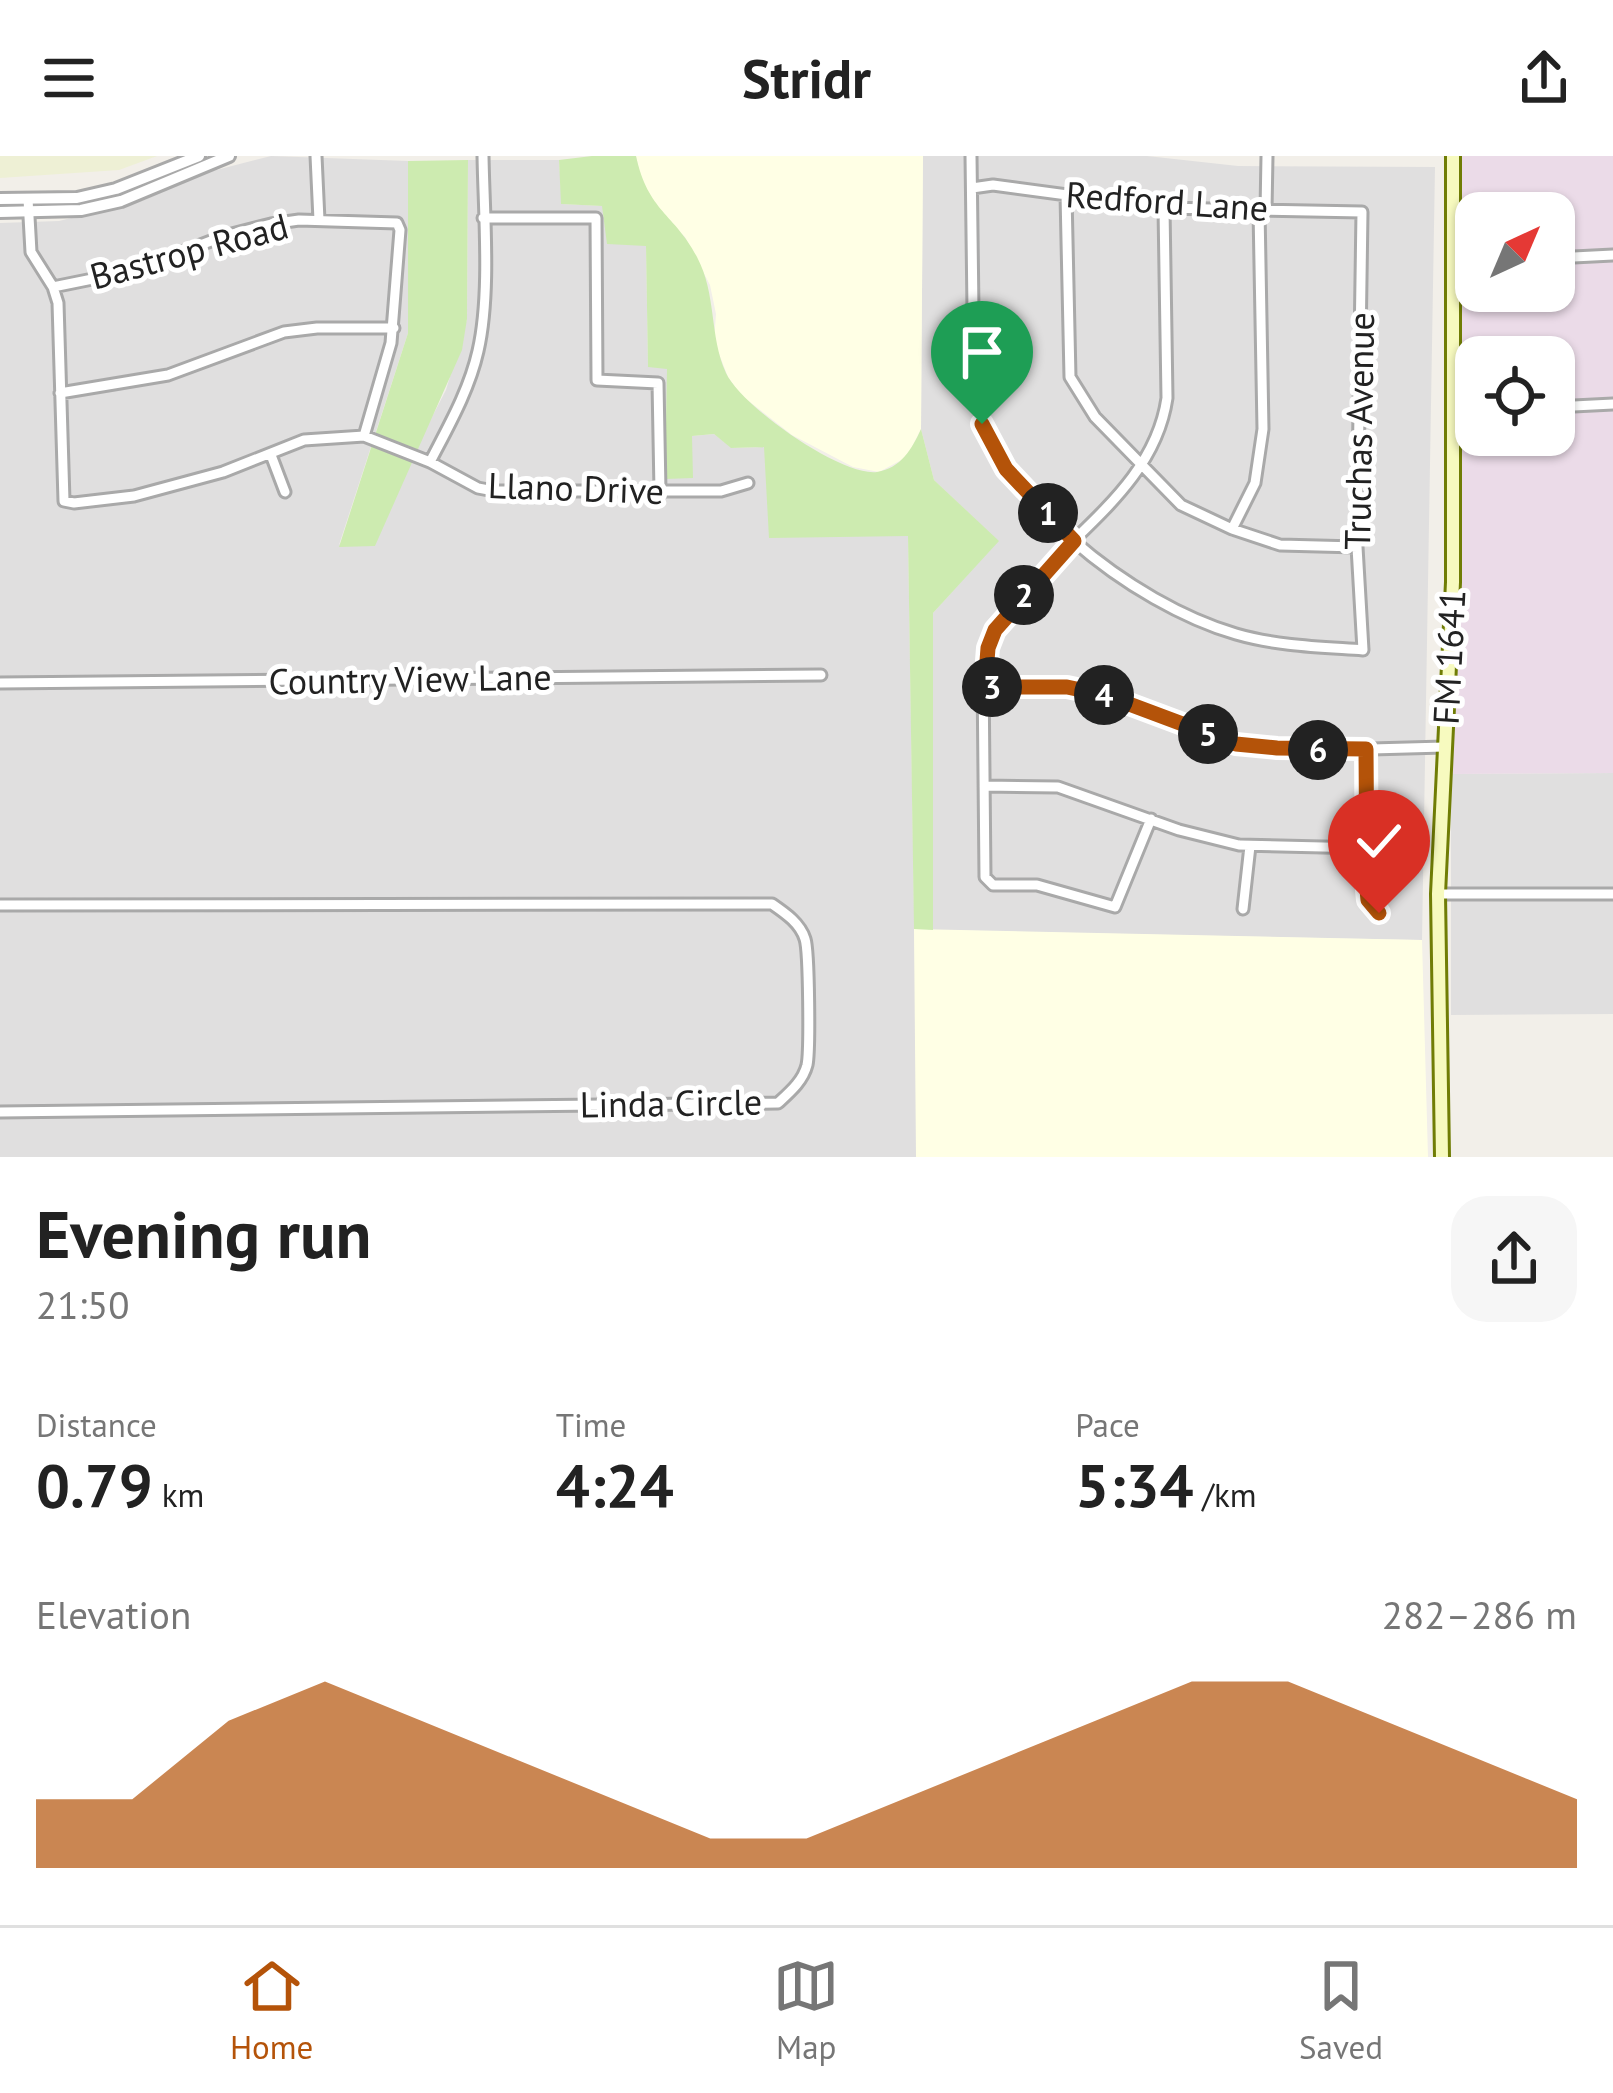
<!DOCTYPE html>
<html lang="en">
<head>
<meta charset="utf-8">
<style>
  body { margin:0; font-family:"PT Sans",sans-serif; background:#f6f6f6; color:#222; height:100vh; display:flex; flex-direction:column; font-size:45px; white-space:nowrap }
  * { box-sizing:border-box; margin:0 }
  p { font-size:39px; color:#767676 }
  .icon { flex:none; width:66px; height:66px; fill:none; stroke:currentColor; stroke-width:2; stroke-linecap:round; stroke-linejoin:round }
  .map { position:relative; height:1001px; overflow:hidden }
  .sheet { display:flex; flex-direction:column; background:#fff; flex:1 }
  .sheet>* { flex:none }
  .needle { width:78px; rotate:44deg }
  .fabs { position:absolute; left:1455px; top:36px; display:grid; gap:24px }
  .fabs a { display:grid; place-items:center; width:120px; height:120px; border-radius:24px; background:#fff; box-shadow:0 3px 9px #0004; font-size:60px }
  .pin { position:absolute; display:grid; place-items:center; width:102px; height:102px; color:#fff; margin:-123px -51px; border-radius:50% 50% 50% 0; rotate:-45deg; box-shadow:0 0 12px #0007 }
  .pin .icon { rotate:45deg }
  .km { position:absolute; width:60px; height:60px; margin:-30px; border-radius:50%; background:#222; color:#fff; font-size:33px; line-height:60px; text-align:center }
  .round { display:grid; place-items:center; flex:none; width:126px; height:126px; border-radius:36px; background:#f6f6f6 }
  .headline { display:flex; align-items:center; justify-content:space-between; height:204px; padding:0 36px }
  h1 { font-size:66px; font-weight:800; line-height:90px }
  .metrics { display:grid; grid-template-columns:repeat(3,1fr); gap:18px; height:204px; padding:12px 36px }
  .metrics div { display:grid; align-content:center }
  .metrics b { font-size:60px; font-weight:800 }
  .metrics small { font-size:33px; font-weight:400 }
  .metrics p { font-size:33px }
  .chart { height:336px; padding:24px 36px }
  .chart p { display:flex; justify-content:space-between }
  .chart svg { width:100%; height:216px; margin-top:12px; fill:#b45309; opacity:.7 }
  header { display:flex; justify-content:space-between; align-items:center; height:156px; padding:0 36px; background:#fff; font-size:54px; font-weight:800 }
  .tab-bar { display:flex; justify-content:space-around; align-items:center; height:168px; border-top:3px solid #e0e0e0; background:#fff; font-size:33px; color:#767676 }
  .tab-bar a { display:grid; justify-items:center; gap:6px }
  .tab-bar .current { color:#b45309 }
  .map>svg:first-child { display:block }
</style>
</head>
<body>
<header><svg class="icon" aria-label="menu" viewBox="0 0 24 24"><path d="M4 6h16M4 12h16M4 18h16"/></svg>Stridr<svg class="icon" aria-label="share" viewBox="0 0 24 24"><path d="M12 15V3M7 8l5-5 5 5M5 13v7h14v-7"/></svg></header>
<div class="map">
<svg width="1613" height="1001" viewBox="0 0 1613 1001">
  <rect width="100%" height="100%" fill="#f2efe9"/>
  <path fill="#e0dfdf" d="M271 0 408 5V177L339 389 418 288 446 234 467 163 468 4H559L562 48 603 50 646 89 648 210 667 212 692 280 714 278 732 292 765 291 908 380 918 1001H0V67L59 65 144 44 201 18Z
    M923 0H1147L1238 10 1435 11 1422 784 933 774V457L998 385 934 324 921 273Z
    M1613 617V858L1451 859V618Z"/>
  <path fill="#ebdbe8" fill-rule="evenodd" d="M1451 0H1613V617L1451 618ZM1476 57H1554V135H1476ZM1476 201H1554V279H1476Z"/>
  <path fill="#ffffe5" d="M636 0H923L921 273 907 301 879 316 853 311 792 279 741 239 728 221 714 185 716 158 710 129 685 81 663 60 642 27Z
    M914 773 1422 784 1428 1001H916Z"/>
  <path fill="#eef0d5" d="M0 0H157L119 14 0 22Z"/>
  <path fill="#cdebb0" d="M592 0H636C648 56 675 58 697 101 717 139 709 179 726 217 740 249 841 321 877 316 901 312 912 293 921 273L934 324 999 385 933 457V774L914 773 908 380 769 382 764 291 731 292 714 278 692 280 693 322 665 323 667 213 648 211 646 90 607 88 602 50 561 48 559 4Z
    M468 4 467 163 462 194 375 390 339 391 408 177V5Z"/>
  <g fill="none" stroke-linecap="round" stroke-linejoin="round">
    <defs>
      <path id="minor" d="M316 0 319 64
        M971 0 974 231C992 341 1133 448 1236 478 1277 490 1322 491 1363 494L1357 391 1362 56 1164 52 993 29 972 32
        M1066 39 1070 221 1095 261 1181 349 1232 373 1280 389 1357 391
        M28 43 31 96 53 131 58 147 64 345 74 347 134 340 223 316 304 284 364 280 430 306 478 332 494 335H721L748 327
        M1266 54 1267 0
        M483 62H596L597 224 658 227 660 335
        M1554 102 1613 99
        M1452 106 1476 105
        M53 131 132 115 224 80 271 68 299 64 397 67 400 74 391 187 364 280
        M60 237 168 219 284 176 317 172H394
        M1554 251 1613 248
        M1452 253 1476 252
        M271 299 285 336
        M430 306C448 271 469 235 478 195 491 138 484 59 483 0
        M1232 373 1255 327 1263 273 1259 54
        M0 527 821 519
        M985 531H1067L1105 539 1236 588 1335 594 1444 591
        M1365 593 1368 733V744L1379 757
        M984 630 1058 631 1179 674 1239 689 1365 692
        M1151 663 1115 751 1037 729H993L985 721 983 516C1004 405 1150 360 1167 242L1164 52
        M1438 738H1613
        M0 749 772 748C785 757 800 767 805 783 809 795 810 895 807 909 803 925 790 936 778 947L0 956
        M1243 753 1250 690"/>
      <path id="tertiary" d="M0 43 77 42 116 33 199 0
        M0 56 81 54 121 45 229 0"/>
      <path id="secondary" d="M1442 1001 1438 738 1453 426V0"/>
    </defs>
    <use href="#minor" stroke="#a9a9a9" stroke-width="15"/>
    <use href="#tertiary" stroke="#a9a9a9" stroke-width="16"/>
    <use href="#secondary" stroke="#707d05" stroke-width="18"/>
    <use href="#minor" stroke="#fff" stroke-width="9"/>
    <use href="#tertiary" stroke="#fff" stroke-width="10"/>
    <use href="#secondary" stroke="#f7fabf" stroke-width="12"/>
  </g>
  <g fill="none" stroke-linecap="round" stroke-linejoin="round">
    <defs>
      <path id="route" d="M982 268 1006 313 1074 385 995 474 988 492 985 531H1067L1105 539 1236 588 1277 592 1366 593 1367 734 1368 744 1379 757"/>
    </defs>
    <use href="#route" stroke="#fff" stroke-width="24"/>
    <use href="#route" stroke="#b45309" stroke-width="15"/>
  </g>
  <g text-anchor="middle" stroke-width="10" stroke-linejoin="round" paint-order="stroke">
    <g font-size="36" fill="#222" stroke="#fff">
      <text transform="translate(1167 45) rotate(4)" y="13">Redford Lane</text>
      <text transform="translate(189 95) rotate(-15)" y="13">Bastrop Road</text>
      <text transform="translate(1359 275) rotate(-89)" y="13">Truchas Avenue</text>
      <text transform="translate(576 332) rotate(2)" y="13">Llano Drive</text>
      <text transform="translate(1449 501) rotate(-87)" y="13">FM 1641</text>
      <text transform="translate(410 523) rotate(-1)" y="13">Country View Lane</text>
      <text transform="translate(671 947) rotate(-1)" y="13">Linda Circle</text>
    </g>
  </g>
</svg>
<div class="fabs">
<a><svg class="needle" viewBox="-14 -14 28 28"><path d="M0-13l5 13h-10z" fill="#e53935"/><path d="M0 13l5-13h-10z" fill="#767676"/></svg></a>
<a><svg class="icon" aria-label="locate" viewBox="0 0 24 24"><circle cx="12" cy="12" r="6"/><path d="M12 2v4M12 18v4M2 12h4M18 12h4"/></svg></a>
</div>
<div class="pin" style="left:982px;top:268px;background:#1e9e55"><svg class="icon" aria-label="arrive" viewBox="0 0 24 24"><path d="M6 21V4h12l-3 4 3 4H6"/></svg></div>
<div class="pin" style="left:1379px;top:757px;background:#d93025"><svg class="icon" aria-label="check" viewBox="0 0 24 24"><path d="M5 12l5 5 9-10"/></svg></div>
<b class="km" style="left:1048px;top:357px">1</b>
<b class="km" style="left:1024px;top:439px">2</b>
<b class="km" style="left:992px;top:531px">3</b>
<b class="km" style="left:1104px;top:539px">4</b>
<b class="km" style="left:1208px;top:578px">5</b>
<b class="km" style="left:1318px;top:594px">6</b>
</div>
<section class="sheet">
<div class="headline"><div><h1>Evening run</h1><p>21:50</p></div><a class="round"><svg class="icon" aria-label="share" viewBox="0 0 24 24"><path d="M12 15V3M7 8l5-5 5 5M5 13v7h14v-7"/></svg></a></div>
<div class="metrics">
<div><p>Distance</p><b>0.79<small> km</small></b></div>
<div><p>Time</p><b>4:24</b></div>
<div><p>Pace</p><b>5:34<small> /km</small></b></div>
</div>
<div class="chart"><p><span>Elevation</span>282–286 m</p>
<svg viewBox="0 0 160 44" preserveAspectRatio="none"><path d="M0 44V30L10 30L20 14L30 6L40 14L50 22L60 30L70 38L80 38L90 30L100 22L110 14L120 6L130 6L140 14L150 22L160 30V44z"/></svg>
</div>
</section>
<nav class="tab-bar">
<a class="current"><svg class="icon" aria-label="home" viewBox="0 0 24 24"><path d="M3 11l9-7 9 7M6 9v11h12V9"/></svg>Home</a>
<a><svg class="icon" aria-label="map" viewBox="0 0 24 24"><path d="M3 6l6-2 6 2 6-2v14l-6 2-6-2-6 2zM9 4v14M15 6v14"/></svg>Map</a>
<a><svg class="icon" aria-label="saved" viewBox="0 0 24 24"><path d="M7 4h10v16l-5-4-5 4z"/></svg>Saved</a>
</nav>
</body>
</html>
